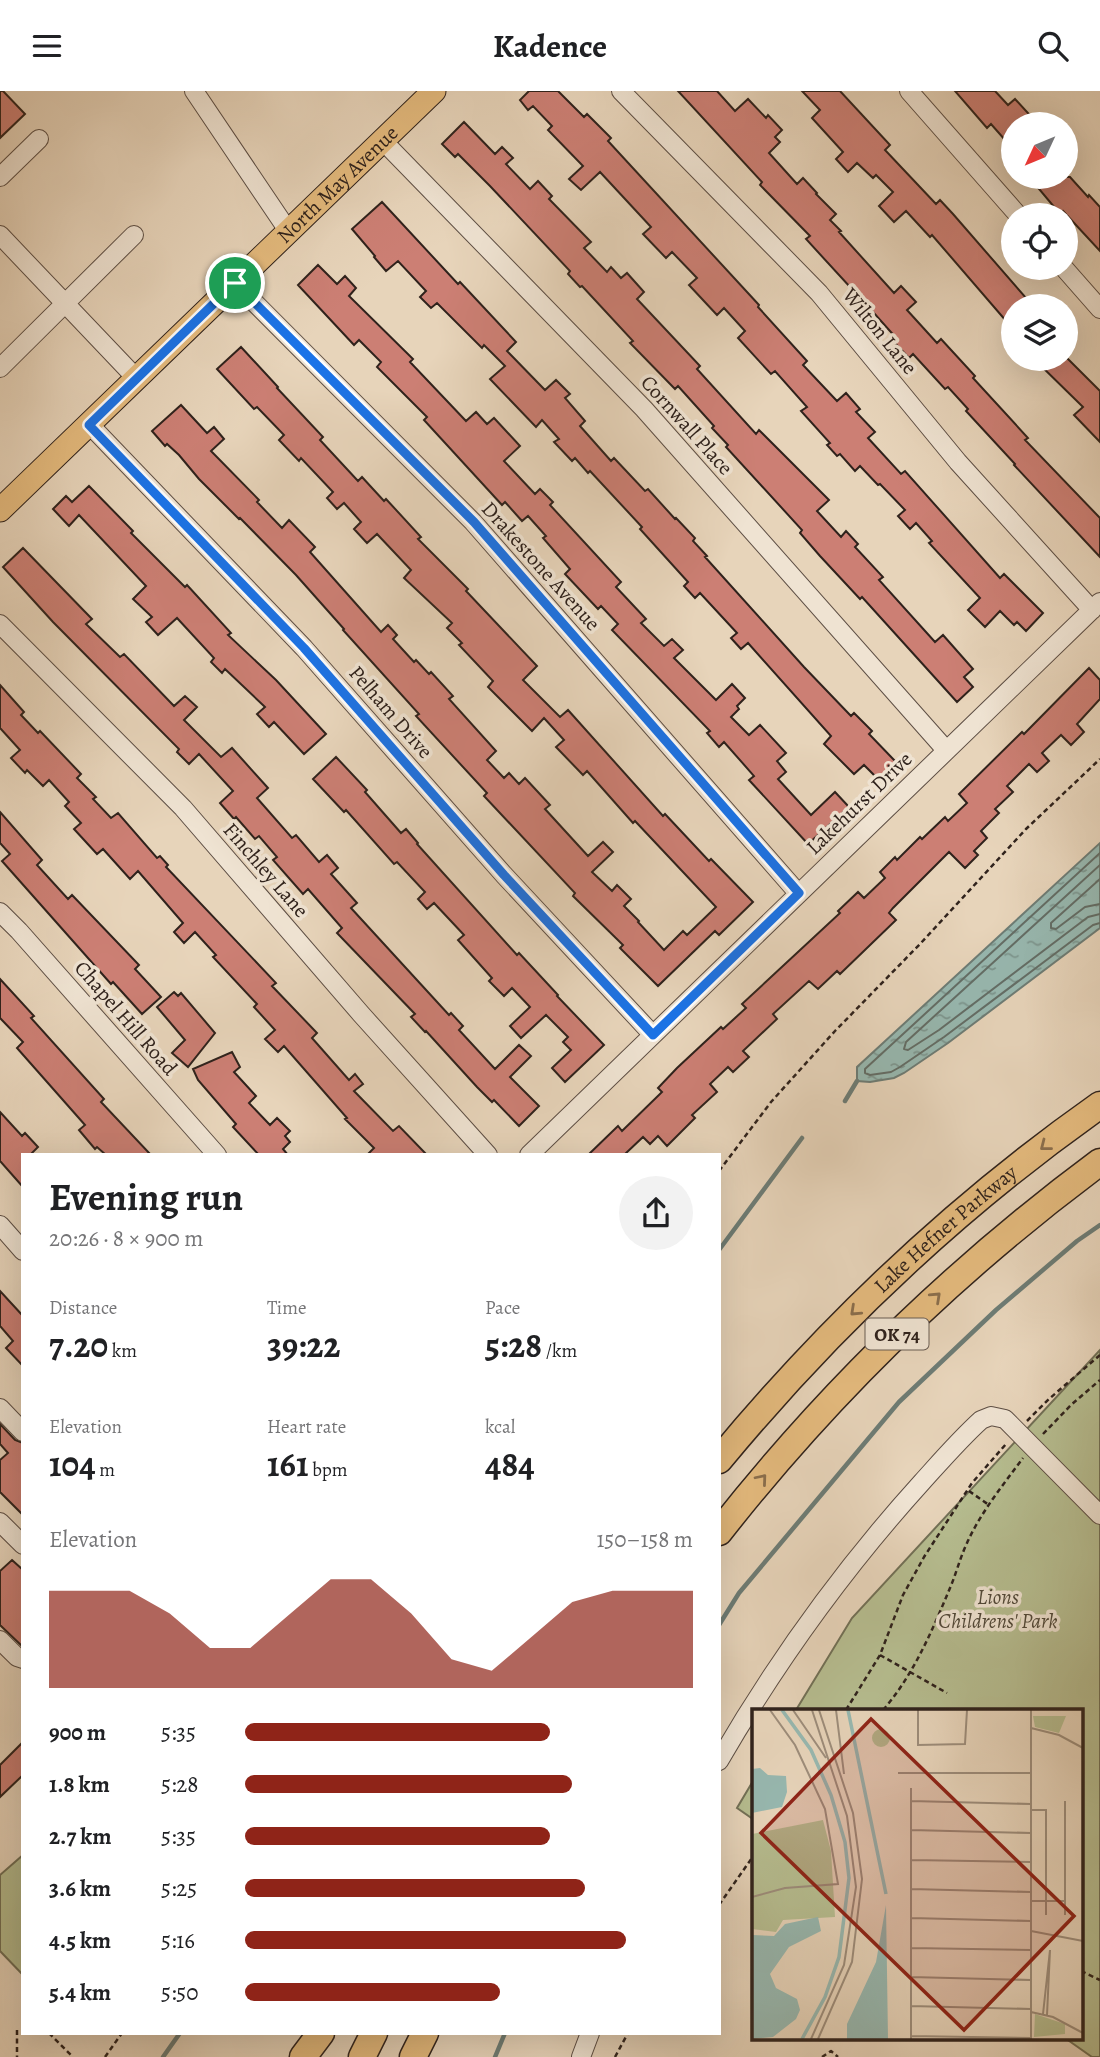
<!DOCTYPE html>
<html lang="en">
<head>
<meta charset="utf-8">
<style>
  body { margin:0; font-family:Alegreya,serif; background:#f2f2f2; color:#202124; height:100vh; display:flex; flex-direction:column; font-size:26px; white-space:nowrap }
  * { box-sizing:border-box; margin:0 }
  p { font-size:23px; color:#757577 }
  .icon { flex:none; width:38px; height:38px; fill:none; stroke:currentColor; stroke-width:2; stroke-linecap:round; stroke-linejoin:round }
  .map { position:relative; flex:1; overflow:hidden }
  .side { position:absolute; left:21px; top:1062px; width:700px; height:882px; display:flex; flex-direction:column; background:#fff; border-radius:0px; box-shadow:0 7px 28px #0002 }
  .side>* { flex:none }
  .needle { width:46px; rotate:226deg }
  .fabs { position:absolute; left:1001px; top:21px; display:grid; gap:14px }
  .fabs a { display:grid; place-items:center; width:77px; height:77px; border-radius:50%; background:#fff; box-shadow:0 7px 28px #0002; font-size:35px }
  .pin { position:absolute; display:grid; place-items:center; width:60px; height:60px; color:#fff; margin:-30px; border:4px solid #fff; border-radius:50%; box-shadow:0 2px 7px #0007 }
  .round { display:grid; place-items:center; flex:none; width:74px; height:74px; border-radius:37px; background:#f2f2f2 }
  .headline { display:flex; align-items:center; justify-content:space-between; height:119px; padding:0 28px }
  h1 { font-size:38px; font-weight:700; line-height:52px }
  .metrics { display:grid; grid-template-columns:repeat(3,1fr); gap:10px; height:119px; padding:7px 28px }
  .metrics div { display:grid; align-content:center }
  .metrics b { font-size:35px; font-weight:700 }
  .metrics small { font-size:19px; font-weight:400 }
  .metrics p { font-size:19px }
  .chart { height:196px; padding:14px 28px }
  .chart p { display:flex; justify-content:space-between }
  .chart svg { width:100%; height:126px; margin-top:7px; fill:#8f2418; opacity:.7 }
  ul { padding:0 28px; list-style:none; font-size:23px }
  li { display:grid; grid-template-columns:112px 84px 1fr; align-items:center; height:52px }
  li i { height:18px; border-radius:9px; background:#8f2418 }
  header { display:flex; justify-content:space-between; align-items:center; height:91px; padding:0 28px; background:#fff; font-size:32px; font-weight:700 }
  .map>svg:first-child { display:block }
</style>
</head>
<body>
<header><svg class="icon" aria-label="menu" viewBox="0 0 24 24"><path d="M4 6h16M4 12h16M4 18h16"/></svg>Kadence<svg class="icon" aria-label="search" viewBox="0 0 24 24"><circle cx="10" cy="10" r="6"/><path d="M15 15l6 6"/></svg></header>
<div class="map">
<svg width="1100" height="1966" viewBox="0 0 1100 1966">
  <defs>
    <pattern id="water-ripples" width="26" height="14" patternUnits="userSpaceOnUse" patternTransform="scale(1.75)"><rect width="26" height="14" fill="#97b8b0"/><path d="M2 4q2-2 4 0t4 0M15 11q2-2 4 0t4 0" fill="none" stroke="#7c958e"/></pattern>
  </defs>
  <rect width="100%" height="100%" fill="#e7d4ba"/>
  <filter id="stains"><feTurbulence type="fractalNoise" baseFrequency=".00286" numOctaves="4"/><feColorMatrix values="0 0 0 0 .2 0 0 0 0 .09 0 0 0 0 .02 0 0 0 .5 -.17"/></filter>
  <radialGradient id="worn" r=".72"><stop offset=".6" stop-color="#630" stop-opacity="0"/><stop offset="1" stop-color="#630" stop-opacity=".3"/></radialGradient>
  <path fill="#b6bd90" stroke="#727056" stroke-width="2" d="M1100 1259V1966H1092L1065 1947H1081V1619H796L852 1527Z
    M753 1690V1728L737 1717Z
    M23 1764V1884L0 1860V1784Z"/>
  <path fill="url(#water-ripples)" stroke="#6d7c75" stroke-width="2" d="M1100 752V837L948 952 904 982 894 987 870 991 857 990V976Z"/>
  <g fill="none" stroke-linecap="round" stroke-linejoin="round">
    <path stroke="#636d66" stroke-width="2" d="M1100 762 865 978V982L870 984 891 981 900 976 944 946 1093 834 1100 832
      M1100 774 906 951 904 958 908 959 939 939 1088 826 1100 823
      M1100 788 1051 832V837L1056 838 1085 816 1100 813"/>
    <path stroke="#6d7c75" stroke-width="4.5" d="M845 1010 857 990
      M719 1159 802 1047
      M719 1534 739 1502 899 1311 996 1219 1077 1150 1100 1134
      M163 1966 180 1942
      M495 1966 505 1942"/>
  </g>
  <path fill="#cc7f74" stroke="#2f221c" stroke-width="2" d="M0 0H3L25 23 0 47Z
    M529 0H558L584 26 587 23 611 47 608 50 759 214 758 216 807 270 803 274 837 310 846 302 860 318 856 321 875 341 868 347 901 383 905 380 1000 487 1004 483 1043 522 1026 540 1017 531 1014 534 1000 520 985 536 968 519 980 507 929 452 932 450 916 432 910 438 898 425 905 419 880 393 878 394 860 375 855 380 840 363 837 365 827 354 830 352 801 320 807 316 775 280 771 283 738 247 745 240 724 217 717 224 689 194 697 187 672 161 666 167 643 143 651 136 600 81 581 99 569 88 583 75 548 39 552 35 533 15 528 19 520 9Z
    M678 0H717L735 20 748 8 766 27 768 24 782 39 775 46 780 51 769 62 797 93 803 87 817 102 816 103 836 123 830 129 841 140 839 141 894 202 901 195 916 211 907 219 937 252 941 248 975 285 973 287 1028 347 1025 349 1100 427V466L1014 374 1015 373 966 320 968 318 948 296 945 298 913 263 909 267 895 252 898 249 873 221 806 148 810 145 760 94 762 91Z
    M802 0H840L890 54 885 59 936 113 940 109 953 123 1033 215H1013V238L932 144 930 146 906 120 894 131 879 115 893 101 876 84 873 87 857 72 848 81 836 68 843 61 812 27 820 19Z
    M955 0H995L1008 14 1015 8 1038 33H1013V58L991 33 987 37Z
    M464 31 495 63 502 56 513 67 506 73 530 98 538 90 552 105 549 108 591 151 584 157 607 181 611 176 621 187 627 182 644 201 637 208 700 275 697 278 756 343 759 339 829 409 817 420 841 446 846 440 858 453 855 456 883 486 879 489 935 551 943 544 973 578 964 586 973 596 957 611 862 506 860 508 820 465 800 442 802 439 726 356 728 354 712 337 714 335 678 295 675 298 630 252 633 250 582 195 580 196 568 183 570 180 490 95 458 63 455 66 442 53Z
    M1029 86H1070L1088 106 1089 104 1100 116V160L1063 120 1060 123Z
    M382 111 458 193 460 191 516 251 507 260 545 299 556 289 570 303 565 307 585 330 580 335 611 370 614 367 645 400 648 398 675 428 676 427 695 447 693 450 707 465 705 466 804 576 851 625 854 622 872 640 869 643 896 671 878 688 864 674 854 683 824 653 831 645 748 552 741 558 731 547 737 542 700 502 695 507 684 495 688 491 640 438 642 436 590 380 588 382 575 367 572 370 554 351 559 348 542 329 536 336 490 288 505 275 484 254 482 257 437 212 431 217 420 206 426 200 398 170 386 180 374 166 375 165 352 138Z
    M318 174 337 193 345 185 356 197 349 205 413 268 410 271 466 330 476 321 487 333 494 327 520 355 504 370 535 403 540 398 553 411 550 414 621 491 616 496 646 528 641 532 664 555 672 548 683 559 674 567 716 609 732 593 745 607 737 615 739 618 731 626 749 644 760 634 786 662 777 670 786 681 778 688 811 724 835 701 849 716 808 753 749 689 754 685 724 651 719 656 707 642 710 640 612 539 618 533 601 515 598 518 565 483 570 478 543 447 546 445 528 425 522 430 505 411 502 414 424 329 427 326 377 276 381 271 359 249 354 254 298 194Z
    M241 256 278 296 277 297 323 346 320 349 358 390 362 386 384 410 386 408 421 446 418 448 468 498 466 500 537 575 523 589 560 626 568 619 663 725 665 723 709 770 711 768 753 811 719 844 715 840 658 895 620 857 623 854 573 805 575 802 484 705 487 702 416 625 419 623 343 539 344 538 296 484 240 427 239 428 199 388 179 364 167 353 165 355 152 340 181 314 207 342 214 336 224 348 211 360 259 409 257 411 282 437 289 429 315 456 310 461 381 541 388 534 397 544 393 548 414 571 416 569 429 583 431 581 453 605 449 608 496 660 487 669 504 687 509 682 519 693 525 687 550 714 545 718 588 765 603 751 613 761 592 781 612 800 617 794 631 808 624 815 639 830 638 831 664 859 683 840 687 844 716 816 635 730 633 732 587 680 583 684 556 656 564 649 544 627 532 640 488 596 493 590 459 554 462 552 447 537 452 532 404 487 411 479 377 443 367 452 354 438 361 431 344 412 337 418 327 407 333 401 301 367 299 370 279 349 284 344 257 316 254 318 217 278Z
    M1034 268H1068L1100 300V351L1074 324 1083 316Z
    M89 395 133 440 131 442 185 496 187 494 231 542 228 544 276 589 326 643 304 663 274 631 269 636 257 623 265 616 225 578 222 582 211 571 214 567 177 527 158 544 146 531 152 526 133 508 146 495 79 424 69 435 53 418 66 405 72 411Z
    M23 457 92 528 86 533 120 566 124 563 174 615 185 605 197 616 184 629 221 666 232 657 268 697 257 707 292 747 296 744 319 771 327 764 338 777 331 783 357 812 351 817 449 924 451 922 463 935 459 939 495 978 519 954 531 965 510 986 539 1015 519 1035 494 1009 492 1011 477 996 426 940 425 941 411 926 415 923 337 842 342 837 308 798 303 803 273 769 277 766 259 745 255 748 236 726 234 728 220 712 233 700 199 663 189 673 177 661 179 658 53 531 3 476Z
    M1089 577 1100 589V608L1077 633 1084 641 1071 654 1061 644 1042 662 1049 670 1037 681 1029 673 1007 695 1013 701 995 718 999 722 981 740 987 747 974 760 978 764 965 777 949 761 893 817 889 822 896 829 840 883 837 880 818 898 809 890 773 923 777 928 743 960 749 966 733 981 728 976 710 993 717 1001 692 1024 695 1027 667 1055 658 1045 650 1053 643 1046 624 1064H588L618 1035 622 1040 662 1001 658 997 677 977 721 936 723 938 746 917 742 913 840 822 838 820 858 801 864 807 885 787 880 781 895 766 897 769 920 746 922 748 945 726 948 730 967 712 959 703 1022 641 1024 643Z
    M0 594 24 621 21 624 38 642 40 640 81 683 77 687 96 706 93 708 111 727 118 722 157 767 160 765 168 774 166 776 276 892 272 895 317 942 312 947 349 989 355 983 363 993 354 1000 393 1040 399 1035 427 1064H367L374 1057 345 1028 347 1027 284 955 278 961 265 948 275 939 254 916 257 913 213 866 216 864 195 841 184 852 174 841 183 832 138 780 130 788 103 758 97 763 74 738 81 732 65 715 69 711 49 689 43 695 27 679 25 682 11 667 20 659 0 637Z
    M336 666 367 699 365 701 401 742 406 738 418 752 417 753 517 864 519 862 558 904 557 905 604 954 565 991 552 977 571 959 563 951 568 946 546 924 521 947 510 935 530 916 512 897 504 905 489 890 492 887 458 849 464 844 434 812 427 818 418 808 425 801 397 771 394 773 346 719 344 721 313 688Z
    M0 721 42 769 37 774 68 808 72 804 139 874 135 878 161 906 142 923 113 891 111 893 2 770 10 763 0 752Z
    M0 888 34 925 31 927 104 1008 101 1011 151 1064H106L97 1056 95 1058 79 1039 85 1034 17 957 23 951 0 927Z
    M174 901 178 905 181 902 215 942 188 976 172 962 185 949 157 916Z
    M232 961 240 976 234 981 256 1005 249 1012 270 1034 277 1027 290 1040 285 1045 290 1051 283 1058 288 1064H259L233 1036 236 1033 198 989 193 978Z
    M0 1021 22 1045 25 1042 38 1056 30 1064H23V1096L0 1070Z
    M0 1200 23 1225V1275L6 1257 13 1250 0 1235Z
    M0 1333 15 1349 23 1352V1424L0 1401V1369L8 1362 0 1353Z
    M12 1469 23 1479V1556L0 1534V1480Z
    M23 1651V1684L0 1706V1674Z"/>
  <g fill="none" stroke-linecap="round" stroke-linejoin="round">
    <defs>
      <path id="minor" d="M194 0 289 141
        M621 0 819 202 958 371 1092 519
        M909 0 1018 124
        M383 50 644 318 946 659
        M0 86 39 48
        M0 144 137 288
        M1064 177 1100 218
        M235 192 473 431 798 802
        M0 277 134 144
        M89 333 304 557 504 784 653 944
        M0 533 183 717 361 923 488 1064
        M0 821 19 840 217 1064
        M529 1064 1100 511
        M0 1134 23 1160
        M0 1317 23 1341
        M0 1431 23 1454
        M0 1549 17 1566 23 1568
        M719 1670C777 1570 845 1476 922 1391 941 1370 960 1348 981 1329L991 1325 1005 1328 1100 1424
        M581 1966 590 1942"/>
      <g id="major">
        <path id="s1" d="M0 419 434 0"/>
      </g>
      <g id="highway">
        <path id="s2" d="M719 1369C830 1235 958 1114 1100 1014"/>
        <path d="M719 1441C829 1301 957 1177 1100 1071"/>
        <path d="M303 1966 321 1942"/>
        <path d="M362 1966 374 1942"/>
        <path d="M413 1966 425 1942"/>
      </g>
    </defs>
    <use href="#minor" stroke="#5d4e44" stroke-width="20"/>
    <use href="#major" stroke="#2f221c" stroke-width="25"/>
    <use href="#highway" stroke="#2f221c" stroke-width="29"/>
    <path stroke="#2f221c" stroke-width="2.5" stroke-dasharray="5 3.5" stroke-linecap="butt" d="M719 1080 771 1011 835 940 920 853 1026 738 1100 668
      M1027 1330 1049 1308 1100 1264
      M1043 1343 1071 1314 1100 1289
      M969 1400 989 1414
      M880 1564 947 1602
      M846 1619 880 1564 903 1504 924 1466 972 1392 1006 1353
      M883 1619C913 1585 932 1540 950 1497 956 1483 960 1467 967 1452 981 1421 1003 1394 1023 1367
      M719 1814 754 1764
      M1081 1880 1100 1889
      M17 1939V1966
      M49 1942 73 1966
      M105 1966 122 1942
      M615 1966 628 1942
      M822 1966 831 1960 838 1966"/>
    <use href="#minor" stroke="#efe3d2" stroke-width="18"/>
    <use href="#major" stroke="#e4ba7d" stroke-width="23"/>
    <use href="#highway" stroke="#e4ba7d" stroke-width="26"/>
  </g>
  <defs><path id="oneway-chevron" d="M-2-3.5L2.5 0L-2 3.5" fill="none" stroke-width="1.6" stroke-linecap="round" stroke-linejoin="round" transform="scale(1.75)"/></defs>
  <g stroke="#8a6e4c">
    <use href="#oneway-chevron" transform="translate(1045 1055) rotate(142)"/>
    <use href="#oneway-chevron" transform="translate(936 1206) rotate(-43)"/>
    <use href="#oneway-chevron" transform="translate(855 1220) rotate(137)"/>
    <use href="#oneway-chevron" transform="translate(762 1388) rotate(-50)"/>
  </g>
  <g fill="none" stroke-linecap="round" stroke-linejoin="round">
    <defs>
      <path id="route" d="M235 192 474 431 799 802 653 944 504 784 304 557 89 334Z"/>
    </defs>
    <use href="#route" stroke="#fff" stroke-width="14"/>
    <use href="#route" stroke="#1a73e8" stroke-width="9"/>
  </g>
  <g text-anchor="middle" stroke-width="7" stroke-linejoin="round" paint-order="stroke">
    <rect fill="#efe3d2" stroke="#695c53" stroke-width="2" x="865.5" y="1227.5" width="63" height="31" rx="5"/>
    <g font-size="19" font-weight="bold" fill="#2f221c">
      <text x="897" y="1250">OK 74</text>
    </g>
    <g font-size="21" fill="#2f221c" stroke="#efe3d2">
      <text dy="7" stroke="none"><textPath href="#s1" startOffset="469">North May Avenue</textPath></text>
      <text transform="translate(880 240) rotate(51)" y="7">Wilton Lane</text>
      <text transform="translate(687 334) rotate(48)" y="7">Cornwall Place</text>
      <text transform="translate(541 475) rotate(48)" y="7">Drakestone Avenue</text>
      <text transform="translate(391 621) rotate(49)" y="7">Pelham Drive</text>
      <text transform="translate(859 712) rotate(-44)" y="7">Lakehurst Drive</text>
      <text transform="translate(266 779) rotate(49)" y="7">Finchley Lane</text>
      <text transform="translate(126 927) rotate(49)" y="7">Chapel Hill Road</text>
      <text dy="7" stroke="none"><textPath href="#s2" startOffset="324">Lake Hefner Parkway</textPath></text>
    </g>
    <g font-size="21" font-style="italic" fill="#514939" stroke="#efe3d2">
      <text x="998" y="1513">Lions<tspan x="998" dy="24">Childrens' Park</tspan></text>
    </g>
  </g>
  <g transform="translate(752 1618)">
    <rect width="331" height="331" fill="#e7d4ba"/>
    <path d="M281 7H314L307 24 283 18ZM283 305 313 315V325L282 328Z" fill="#b6bd90"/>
    <path d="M120 29a9 9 0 1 1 18 0a9 9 0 1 1-18 0ZM71 111 79 142 83 208 31 211 24 223 0 220V125Z" fill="#b6bd90"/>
    <path d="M8 59 16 66 34 67 35 83 30 98 0 104V60ZM134 196 136 330H95V315L124 253ZM66 208 69 222 37 238 18 265 24 279 45 290 48 301 44 310 21 328 0 330V226L22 227 33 215Z" fill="#97b8b0"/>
    <path fill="none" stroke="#97b8b0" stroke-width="3.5" d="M30 1 59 41 79 86 93 133 97 169 87 248 73 288 50 330M96 1 134 185"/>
    <path fill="none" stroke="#9d8d7b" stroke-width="2" d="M41 1 74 49M84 1 92 65M166 1V36L213 35 215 1M279 1V330M279 19 307 26 331 39M146 64H279M159 79V330M159 92 279 95M313 92V206M280 101H294V206M159 121 279 124M159 151 279 153M159 180 279 183M0 188 33 179 86 175 73 100 43 36 18 1M279 192H313M159 209 279 212M279 222 331 232M159 239 279 241M159 268 279 271M159 297 279 300M279 303 301 308 331 324M291 305 298 241 295 306M159 327 279 329M59 330 92 256 104 178 95 107 60 1M66 330 100 253 110 170 101 104 67 1"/>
    <path fill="#8f2418" fill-opacity="0.15" stroke="#8f2418" stroke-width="3.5" d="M119 10 322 207 212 321 9 124Z"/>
    <rect width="331" height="331" fill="none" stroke="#2f221c" stroke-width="3.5"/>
  </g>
  <rect width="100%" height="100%" filter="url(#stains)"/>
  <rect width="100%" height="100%" fill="url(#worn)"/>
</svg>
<div class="fabs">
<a><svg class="needle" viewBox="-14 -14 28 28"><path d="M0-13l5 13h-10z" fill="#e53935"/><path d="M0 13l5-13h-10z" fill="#757577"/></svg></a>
<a><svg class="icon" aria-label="locate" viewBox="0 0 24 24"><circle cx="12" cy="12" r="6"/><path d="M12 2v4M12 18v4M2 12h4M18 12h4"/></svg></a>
<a><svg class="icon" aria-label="layers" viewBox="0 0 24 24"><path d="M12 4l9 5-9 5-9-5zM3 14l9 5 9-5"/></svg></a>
</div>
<div class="pin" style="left:235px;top:192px;background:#1e9e55"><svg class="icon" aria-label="arrive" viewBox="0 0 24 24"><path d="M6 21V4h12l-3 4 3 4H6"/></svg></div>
<section class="side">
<div class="headline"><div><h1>Evening run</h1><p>20:26 · 8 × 900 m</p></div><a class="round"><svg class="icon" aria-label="share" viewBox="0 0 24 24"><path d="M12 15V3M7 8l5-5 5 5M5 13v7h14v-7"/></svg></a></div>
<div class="metrics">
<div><p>Distance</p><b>7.20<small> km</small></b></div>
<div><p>Time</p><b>39:22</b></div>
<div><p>Pace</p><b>5:28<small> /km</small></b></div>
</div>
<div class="metrics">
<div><p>Elevation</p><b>104<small> m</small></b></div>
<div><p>Heart rate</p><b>161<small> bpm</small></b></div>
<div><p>kcal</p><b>484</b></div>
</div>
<div class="chart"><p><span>Elevation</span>150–158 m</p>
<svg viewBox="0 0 160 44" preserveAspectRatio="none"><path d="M0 44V10L10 10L20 10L30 18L40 30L50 30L60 18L70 6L80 6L90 18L100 34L110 38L120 26L130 14L140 10L150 10L160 10V44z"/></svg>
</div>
<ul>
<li><b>900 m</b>5:35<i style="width:68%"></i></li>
<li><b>1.8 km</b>5:28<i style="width:73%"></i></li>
<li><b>2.7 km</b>5:35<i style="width:68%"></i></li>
<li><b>3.6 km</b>5:25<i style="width:76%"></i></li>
<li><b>4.5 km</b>5:16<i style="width:85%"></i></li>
<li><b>5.4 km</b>5:50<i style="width:57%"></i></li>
</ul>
</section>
</div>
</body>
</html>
